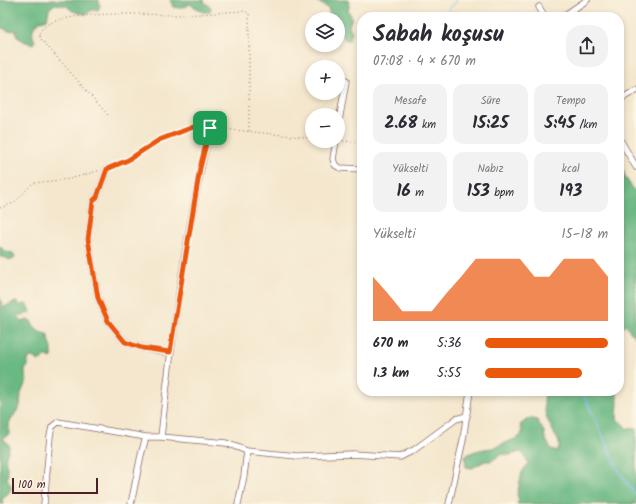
<!DOCTYPE html>
<html lang="tr">
<head>
<meta charset="utf-8">
<style>
  body { margin:0; font-family:Kalam,sans-serif; background:#f2f2f3; color:#2b2b33; height:100vh; display:flex; flex-direction:column; font-size:15px; white-space:nowrap }
  * { box-sizing:border-box; margin:0 }
  p { font-size:13px; color:#7c7c81 }
  .icon { flex:none; width:22px; height:22px; fill:none; stroke:currentColor; stroke-width:2; stroke-linecap:round; stroke-linejoin:round }
  .map { position:relative; flex:1; overflow:hidden }
  .side { position:absolute; left:357px; top:12px; width:267px; height:384px; display:flex; flex-direction:column; background:#fff; border-radius:16px; box-shadow:0 2px 6px #0003 }
  .side>* { flex:none }
  .fabs { position:absolute; left:305px; top:12px; display:grid; gap:8px }
  .fabs a { display:grid; place-items:center; width:40px; height:40px; border-radius:50%; background:#fff; box-shadow:0 2px 6px #0003; font-size:20px }
  .scale { position:absolute; left:12px; bottom:10px; width:86px; box-sizing:border-box; padding-left:4px; border:2px solid #4a1f2b; border-top:0; font-size:11px; line-height:14px; white-space:nowrap; color:#4a1f2b; -webkit-text-stroke:3px #fcf5e5; paint-order:stroke }
  .pin { position:absolute; display:grid; place-items:center; width:34px; height:34px; color:#fff; margin:-17px; border-radius:8px; box-shadow:0 2px 6px #0006 }
  .round { display:grid; place-items:center; flex:none; width:42px; height:42px; border-radius:16px; background:#f2f2f3 }
  .head { display:flex; align-items:center; justify-content:space-between; height:68px; padding:0 16px }
  h1 { font-size:22px; font-weight:600; line-height:30px }
  .figures { display:grid; grid-template-columns:repeat(3,1fr); gap:6px; height:68px; padding:4px 16px }
  .figures div { display:grid; align-content:center; border-radius:10px; background:#f2f2f3; text-align:center }
  .figures b { font-size:17px; font-weight:600 }
  .figures small { font-size:11px; font-weight:400 }
  .figures p { font-size:11px }
  .chart { height:112px; padding:8px 16px }
  .chart p { display:flex; justify-content:space-between }
  .chart svg { width:100%; height:72px; margin-top:4px; fill:#ea580c; opacity:.7 }
  ul { padding:0 16px; list-style:none; font-size:13px }
  li { display:grid; grid-template-columns:64px 48px 1fr; align-items:center; height:30px }
  li i { height:10px; border-radius:5px; background:#ea580c }
  .map>svg:first-child { display:block }
</style>
</head>
<body>
<div class="map">
<svg width="636" height="504" viewBox="0 0 636 504">
  <rect width="100%" height="100%" fill="#fcf5e5"/>
  <filter id="ink" filterUnits="userSpaceOnUse"><feTurbulence type="fractalNoise" baseFrequency=".025" numOctaves="2"/><feDisplacementMap in="SourceGraphic" scale="8" xChannelSelector="R" yChannelSelector="G"/><feConvolveMatrix kernelMatrix="1 2 1 2 8 2 1 2 1" color-interpolation-filters="sRGB"/></filter>
  <filter id="wash" filterUnits="userSpaceOnUse"><feTurbulence type="fractalNoise" baseFrequency=".012" numOctaves="4" result="noise"/><feDisplacementMap in="SourceGraphic" scale="16" xChannelSelector="R" yChannelSelector="G"/><feGaussianBlur stdDeviation="0.9" result="paint"/><feColorMatrix in="noise" values="0 0 0 0 0 0 0 0 0 0 0 0 0 0 0 0 0 1.4 0 .05"/><feComposite in="paint" operator="in"/></filter>
  <g filter="url(#wash)">
    <rect width="100%" height="100%" fill="#f4e7cd"/>
    <path fill="#6bb882" stroke="#5a6c56" d="M0 0H99V3L100 6 98 10H92L86 14C79 13 71 12 67 6L55 4 49 9 47 19C43 21 40 20 37 23 32 27 31 35 35 41L33 44C25 42 15 39 16 30L9 31 0 27Z
      M170 0H204L205 3 211 7 210 12H203L195 7 190 4 181 8 173 7Z
      M315 0H348L349 7 348 11 352 17 349 26 352 33 349 40H346L338 31V19H331L328 8Z
      M619 164 623 169 625 177 636 193V339L634 334 631 333 626 325 619 330Z
      M0 246 5 252 13 253 15 258C10 263 6 256 0 257Z
      M0 298 2 305 4 307C8 305 13 302 18 302L19 305 26 304 31 312 23 315H17L22 322 27 320 31 321C34 329 39 333 47 334 50 342 53 348 52 357L50 358 48 356H45L42 360 39 361 33 357H30L28 360V366L25 370V376L27 380 21 393 20 406 9 423V435L3 437V439C6 441 8 442 9 446 9 450 7 452 6 456 4 463 10 471 7 478L12 488 10 491 2 500 3 504H0Z
      M546 391H616L618 400 617 419 628 429 636 428V504H517L519 500 517 495 522 472 528 464 524 454 520 452 510 455 502 454 491 461H485L472 468 466 467 465 457C471 451 483 449 492 448 497 447 515 439 521 436L522 431 520 425 529 418 537 420 544 432 545 438 551 449 556 452 559 448C560 439 556 439 553 431 546 417 541 406 546 391Z"/>
    <g fill="none" stroke-linecap="round" stroke-linejoin="round">
      <path stroke="#80bdf3" stroke-width="1.5" d="M447 17 449 9 457 0
        M582 391 621 475 636 495"/>
    </g>
  </g>
  <g filter="url(#ink)">
    <g fill="none" stroke-linecap="round" stroke-linejoin="round">
      <defs>
        <path id="minor" d="M539 7 545 17
          M562 17 587 0
          M619 100 636 90
          M338 127 346 81
          M619 138 636 167
          M336 141 333 159 335 165 340 168 362 169
          M107 169 97 197 93 201 88 239 98 298 108 321 125 342 142 348 170 353
          M161 437C172 333 186 229 210 128
          M44 504 50 436 52 427 58 422 146 437H161L226 443 247 451 297 456 353 454 400 457 414 450 456 419 467 416
          M131 504 141 455 146 437
          M238 504 244 476 247 451
          M449 504 463 440 470 391"/>
      </defs>
      <use href="#minor" stroke="#866564" stroke-width="7"/>
      <path stroke="#866564" stroke-width="1" stroke-dasharray="1 3" stroke-linecap="butt" d="M108 115 41 39 39 35C44 7 151 15 174 15 198 15 221 12 244 11L249 13V132
        M215 128 312 138
        M343 141 362 143
        M111 167 128 160 159 140 196 126 204 127
        M0 208 14 203 33 183 70 179 101 170"/>
      <use href="#minor" stroke="#fff" stroke-width="5.5"/>
    </g>
  </g>
  <g fill="none" stroke-linecap="round" stroke-linejoin="round" filter="url(#ink)">
    <defs>
      <path id="route" d="M196 126 210 128 200 168 170 352 142 348 125 342 108 321 98 298 88 239 93 201 97 197 107 169 128 160 159 140Z"/>
    </defs>
    <use href="#route" stroke="#fff" stroke-width="8"/>
    <use href="#route" stroke="#ea580c" stroke-width="5"/>
  </g>
</svg>
<div class="fabs">
<a><svg class="icon" aria-label="layers" viewBox="0 0 24 24"><path d="M12 4l9 5-9 5-9-5zM3 14l9 5 9-5"/></svg></a>
<a>+</a>
<a>−</a>
</div>
<div class="scale">100 m</div>
<div class="pin" style="left:210px;top:128px;background:#1e9e55"><svg class="icon" aria-label="arrive" viewBox="0 0 24 24"><path d="M6 21V4h12l-3 4 3 4H6"/></svg></div>
<section class="side">
<div class="head"><div><h1>Sabah koşusu</h1><p>07:08 · 4 × 670 m</p></div><a class="round"><svg class="icon" aria-label="share" viewBox="0 0 24 24"><path d="M12 15V3M7 8l5-5 5 5M5 13v7h14v-7"/></svg></a></div>
<div class="figures">
<div><p>Mesafe</p><b>2.68<small> km</small></b></div>
<div><p>Süre</p><b>15:25</b></div>
<div><p>Tempo</p><b>5:45<small> /km</small></b></div>
</div>
<div class="figures">
<div><p>Yükselti</p><b>16<small> m</small></b></div>
<div><p>Nabız</p><b>153<small> bpm</small></b></div>
<div><p>kcal</p><b>193</b></div>
</div>
<div class="chart"><p><span>Yükselti</span>15–18 m</p>
<svg viewBox="0 0 160 44" preserveAspectRatio="none"><path d="M0 44V17L10 27L20 38L30 38L40 38L50 27L60 17L70 6L80 6L90 6L100 6L110 17L120 17L130 6L140 6L150 6L160 17V44z"/></svg>
</div>
<ul>
<li><b>670 m</b>5:36<i style="width:100%"></i></li>
<li><b>1.3 km</b>5:55<i style="width:79%"></i></li>
</ul>
</section>
</div>
</body>
</html>
